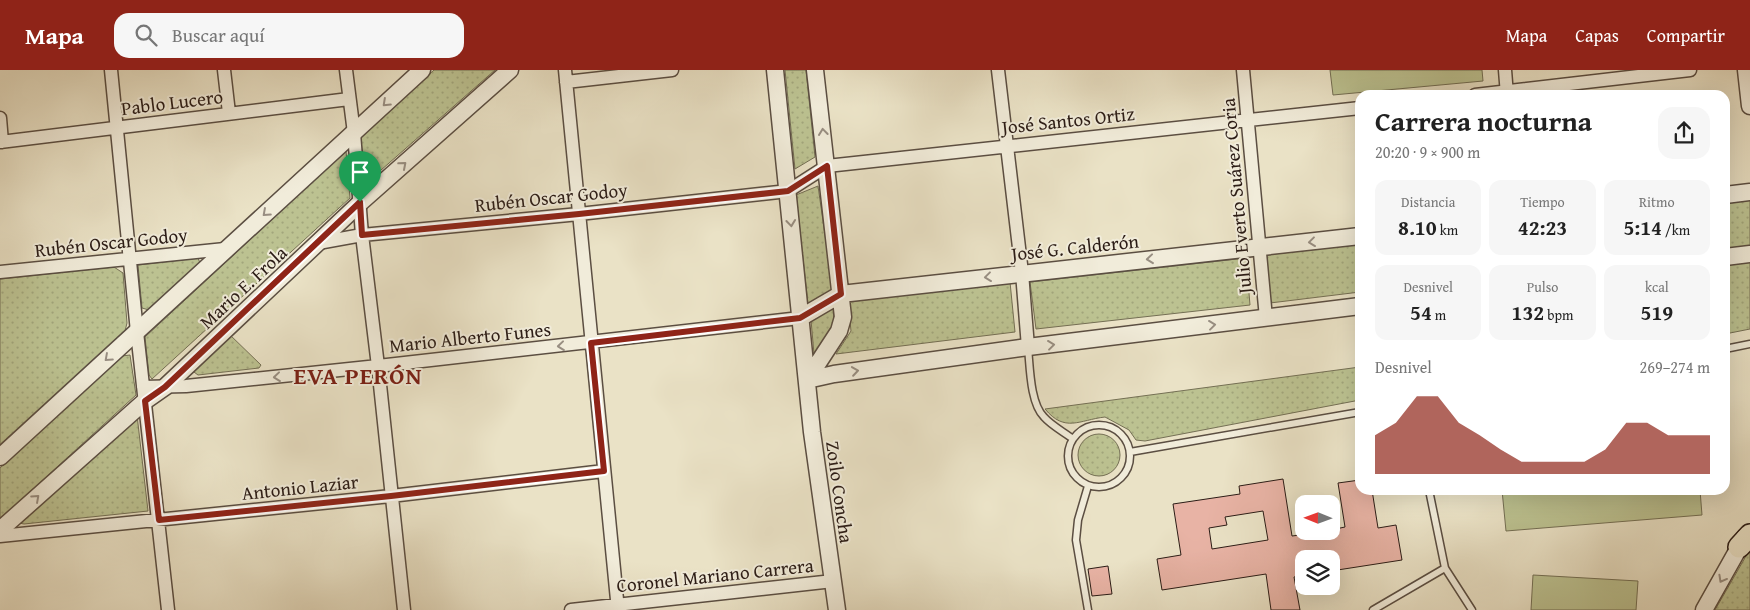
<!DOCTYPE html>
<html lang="es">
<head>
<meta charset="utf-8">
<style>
  body { margin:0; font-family:"Gentium Book Plus",serif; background:#f6f6f6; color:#222; height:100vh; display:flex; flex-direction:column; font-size:19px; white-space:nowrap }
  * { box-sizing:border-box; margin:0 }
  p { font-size:16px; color:#767676 }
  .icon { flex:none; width:28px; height:28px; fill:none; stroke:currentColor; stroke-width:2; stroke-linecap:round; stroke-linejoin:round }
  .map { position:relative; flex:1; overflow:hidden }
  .details { position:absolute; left:1355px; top:20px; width:375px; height:405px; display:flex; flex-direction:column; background:#fff; border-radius:15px; box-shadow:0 5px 20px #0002 }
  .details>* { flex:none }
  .needle { width:32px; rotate:271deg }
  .controls { position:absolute; left:1295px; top:425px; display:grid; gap:10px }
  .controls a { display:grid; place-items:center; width:45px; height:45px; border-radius:10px; background:#fff; box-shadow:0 5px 20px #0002; font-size:25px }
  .pin { position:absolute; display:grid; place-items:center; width:42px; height:42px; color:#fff; margin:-51px -21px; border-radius:50% 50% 50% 0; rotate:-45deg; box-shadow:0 0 5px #0007 }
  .pin .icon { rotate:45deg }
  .round { display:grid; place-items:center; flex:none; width:52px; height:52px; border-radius:15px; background:#f6f6f6 }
  .overview { display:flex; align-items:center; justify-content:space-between; height:85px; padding:0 20px }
  h1 { font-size:28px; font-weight:600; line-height:38px }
  .figures { display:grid; grid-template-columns:repeat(3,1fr); gap:8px; height:85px; padding:5px 20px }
  .figures div { display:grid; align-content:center; border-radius:12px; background:#f6f6f6; text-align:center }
  .figures b { font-size:21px; font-weight:600 }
  .figures small { font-size:14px; font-weight:400 }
  .figures p { font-size:14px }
  .chart { height:140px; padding:10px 20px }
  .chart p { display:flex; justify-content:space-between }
  .chart svg { width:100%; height:90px; margin-top:5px; fill:#8f2418; opacity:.7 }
  header { display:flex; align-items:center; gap:30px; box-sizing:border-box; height:70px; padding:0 25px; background:#8f2418; color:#fff }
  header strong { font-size:24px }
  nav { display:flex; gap:28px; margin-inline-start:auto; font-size:18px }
  .search { width:350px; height:45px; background:#f6f6f6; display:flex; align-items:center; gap:12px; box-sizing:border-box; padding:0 18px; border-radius:15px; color:#767676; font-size:19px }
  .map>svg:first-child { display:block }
</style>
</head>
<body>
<header>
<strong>Mapa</strong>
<div class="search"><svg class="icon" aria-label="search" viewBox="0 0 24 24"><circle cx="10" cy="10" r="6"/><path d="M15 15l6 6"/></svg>Buscar aquí</div>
<nav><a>Mapa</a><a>Capas</a><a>Compartir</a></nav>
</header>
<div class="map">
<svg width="1750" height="540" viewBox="0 0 1750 540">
  <defs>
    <pattern id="grass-dots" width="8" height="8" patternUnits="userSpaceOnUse" patternTransform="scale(1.25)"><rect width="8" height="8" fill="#bcc291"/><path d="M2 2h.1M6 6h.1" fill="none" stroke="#a2a67c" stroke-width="1.8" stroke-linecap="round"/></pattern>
  </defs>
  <rect width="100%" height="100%" fill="#eae2c6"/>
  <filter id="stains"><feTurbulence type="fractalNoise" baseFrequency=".004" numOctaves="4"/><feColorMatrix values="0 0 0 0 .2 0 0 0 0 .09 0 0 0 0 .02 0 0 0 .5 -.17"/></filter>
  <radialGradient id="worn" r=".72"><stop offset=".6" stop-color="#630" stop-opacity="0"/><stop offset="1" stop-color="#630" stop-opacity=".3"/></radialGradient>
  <path fill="url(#grass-dots)" stroke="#746f54" d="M434 0H495L364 115 361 67Z
    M785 0H806L815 87 795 99Z
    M346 81 350 128 152 309 149 305 145 267Z
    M818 116 833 221 808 234 796 125Z
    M1750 130V177L1725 180V133Z
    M1360 174V222L1270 233 1266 185Z
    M198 188 200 193 149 240 142 238 138 195Z
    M1246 188 1250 235 1036 259 1030 212Z
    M1750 192V259L1725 264V194Z
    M114 197 123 203 127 253 125 261 0 375V209Z
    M1010 212 1015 262 836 284 851 261 848 232Z
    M833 238C836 261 827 267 814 284L811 250Z
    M228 263 261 295 259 298 198 305 190 299Z
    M130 285 136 325 0 449V398L122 286Z
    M1360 297V330L1145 371 1136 370 1129 360 1105 347C1079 350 1065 363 1045 339Z
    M137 345 148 441 24 454 19 453Z
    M1078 385a21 21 0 1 1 42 0a21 21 0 1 1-42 0Z
    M1750 482V540H1715L1746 486Z"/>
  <path fill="#bcc291" stroke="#746f54" d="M1330 0H1482L1483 11 1333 25Z
    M1502 420H1700L1702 445 1506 461Z
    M1533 505 1638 511 1636 540H1531Z"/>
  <path fill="#e8b3a5" stroke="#2b1c16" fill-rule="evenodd" d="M1283 409 1292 466 1331 461V460L1345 457 1338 413 1360 410V420H1372L1378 458 1396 455 1402 490 1331 501V489H1304V505L1294 507 1300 540H1271L1266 504 1162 520 1157 489 1181 485 1173 434 1240 424 1239 416ZM1263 441 1268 470 1212 479 1209 458 1227 455 1225 447Z
    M1108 496 1112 524 1092 526 1088 499Z"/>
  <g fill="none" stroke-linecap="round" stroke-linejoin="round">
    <defs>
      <path id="service" d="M1028 278C1030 297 1030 333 1044 347 1052 356 1064 362 1073 369
        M1725 279 1750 274
        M1068 386a31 31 0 1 1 62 0a31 31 0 1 1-62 0Z
        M1130 382 1360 342
        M1088 416 1078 450 1076 470 1088 540
        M1445 498 1472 540
        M1373 540 1445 498 1429 420"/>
      <path id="minor" d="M111 0 137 262 168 540
        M224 0 229 43
        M346 0 354 63 362 165 378 296 404 540
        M565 0 618 540
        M998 0 1022 203 1028 277
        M1243 0 1266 248
        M1505 0 1507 25
        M566 12 672 0
        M1475 25 1690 0
        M0 48 2 72
        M0 72 349 29
        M318 173 362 165 579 144 788 121 827 96 1360 38
        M0 202 225 179
        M143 317 186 316 378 296 800 248
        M0 466 391 426 604 401
        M571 540 833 511"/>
      <path id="tertiary" d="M775 0 812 362 837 540
        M1746 0 1750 36
        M1725 125 1750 122
        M1725 187 1750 184
        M800 248 841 224 1360 166
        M807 310 834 304 1028 277 1360 236
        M807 310 839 261 843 247 815 0
        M0 387 422 0
        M0 460 145 331 165 317 361 132 510 0
        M1704 540 1745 467"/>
      <path id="trunk" d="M1739 477 1750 465"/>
    </defs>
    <use href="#service" stroke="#5b4e42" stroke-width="9"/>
    <use href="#minor" stroke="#5b4e42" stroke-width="15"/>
    <use href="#tertiary" stroke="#5b4e42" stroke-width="19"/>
    <use href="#trunk" stroke="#2b1c16" stroke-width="24"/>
    <use href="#service" stroke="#f1ecda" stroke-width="6"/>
    <use href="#minor" stroke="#f1ecda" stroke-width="12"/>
    <use href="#tertiary" stroke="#f1ecda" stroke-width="16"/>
    <use href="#trunk" stroke="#eae2c6" stroke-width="21"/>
  </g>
  <defs><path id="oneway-chevron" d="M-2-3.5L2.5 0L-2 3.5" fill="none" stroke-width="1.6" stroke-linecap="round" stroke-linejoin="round" transform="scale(1.25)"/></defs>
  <g stroke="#988e82">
    <use href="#oneway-chevron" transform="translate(386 33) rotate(137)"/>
    <use href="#oneway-chevron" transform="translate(823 62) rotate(-97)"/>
    <use href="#oneway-chevron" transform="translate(403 95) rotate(-41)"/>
    <use href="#oneway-chevron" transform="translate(266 143) rotate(138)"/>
    <use href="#oneway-chevron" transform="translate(791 153) rotate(84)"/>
    <use href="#oneway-chevron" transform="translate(1312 172) rotate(173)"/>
    <use href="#oneway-chevron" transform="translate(1150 189) rotate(174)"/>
    <use href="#oneway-chevron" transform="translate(988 207) rotate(173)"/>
    <use href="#oneway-chevron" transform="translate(1212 255) rotate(-7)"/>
    <use href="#oneway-chevron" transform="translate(1051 275) rotate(-7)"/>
    <use href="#oneway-chevron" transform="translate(561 276) rotate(174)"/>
    <use href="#oneway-chevron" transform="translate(108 288) rotate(138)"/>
    <use href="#oneway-chevron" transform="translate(855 301) rotate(-8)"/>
    <use href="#oneway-chevron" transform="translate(277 307) rotate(174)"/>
    <use href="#oneway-chevron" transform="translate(36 428) rotate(-42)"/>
    <use href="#oneway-chevron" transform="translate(1722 509) rotate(119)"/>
  </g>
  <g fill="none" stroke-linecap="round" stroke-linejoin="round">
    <defs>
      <path id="route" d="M827 96 841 224 800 248 591 273 604 401 391 426 159 450 145 331 165 317 360 132 362 165 579 144 788 121Z"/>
    </defs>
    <use href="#route" stroke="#fff" stroke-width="10"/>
    <use href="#route" stroke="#8f2418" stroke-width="6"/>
  </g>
  <g text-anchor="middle" stroke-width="4" stroke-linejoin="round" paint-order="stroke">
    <g font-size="19" fill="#2b1c16" stroke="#f1ecda">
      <text transform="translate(172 32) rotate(-7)" y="7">Pablo Lucero</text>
      <text transform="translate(1068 50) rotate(-6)" y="7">José Santos Ortiz</text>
      <text transform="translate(1236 126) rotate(-95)" y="7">Julio Everto Suárez Coria</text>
      <text transform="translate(551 127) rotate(-6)" y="7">Rubén Oscar Godoy</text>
      <text transform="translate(111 172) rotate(-6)" y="7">Rubén Oscar Godoy</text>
      <text transform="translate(1075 177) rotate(-6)" y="7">José G. Calderón</text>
      <text transform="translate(243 217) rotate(-43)" y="7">Mario E. Frola</text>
      <text transform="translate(470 267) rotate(-6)" y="7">Mario Alberto Funes</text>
      <text transform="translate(300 417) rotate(-6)" y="7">Antonio Laziar</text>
      <text transform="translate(840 422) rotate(82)" y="7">Zoilo Concha</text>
      <text transform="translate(715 505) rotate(-6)" y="7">Coronel Mariano Carrera</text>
    </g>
    <g font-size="24" font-weight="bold" letter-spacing="1" fill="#7a1f14" stroke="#f1ecda">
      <text x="358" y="314">EVA PERÓN</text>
    </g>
  </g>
  <rect width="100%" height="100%" filter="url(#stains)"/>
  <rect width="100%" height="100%" fill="url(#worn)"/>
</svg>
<div class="controls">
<a><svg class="needle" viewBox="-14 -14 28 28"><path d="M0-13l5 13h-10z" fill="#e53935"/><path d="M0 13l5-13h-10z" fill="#767676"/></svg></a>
<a><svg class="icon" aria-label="layers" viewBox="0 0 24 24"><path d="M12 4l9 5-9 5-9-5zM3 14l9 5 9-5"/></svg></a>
</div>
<div class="pin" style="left:360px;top:132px;background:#1e9e55"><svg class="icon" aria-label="arrive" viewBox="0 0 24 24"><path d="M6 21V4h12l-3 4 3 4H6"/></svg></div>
<section class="details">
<div class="overview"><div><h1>Carrera nocturna</h1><p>20:20 · 9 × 900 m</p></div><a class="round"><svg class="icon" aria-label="share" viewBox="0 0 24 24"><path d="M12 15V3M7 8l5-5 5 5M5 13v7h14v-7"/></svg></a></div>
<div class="figures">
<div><p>Distancia</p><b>8.10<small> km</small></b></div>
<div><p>Tiempo</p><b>42:23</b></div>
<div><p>Ritmo</p><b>5:14<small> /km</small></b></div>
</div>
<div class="figures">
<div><p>Desnivel</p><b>54<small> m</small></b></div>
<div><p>Pulso</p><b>132<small> bpm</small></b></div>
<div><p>kcal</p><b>519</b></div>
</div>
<div class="chart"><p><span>Desnivel</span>269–274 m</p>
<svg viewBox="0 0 160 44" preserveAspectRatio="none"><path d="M0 44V25L10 19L20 6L30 6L40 19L50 25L60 32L70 38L80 38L90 38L100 38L110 32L120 19L130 19L140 25L150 25L160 25V44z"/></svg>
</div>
</section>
</div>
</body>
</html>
